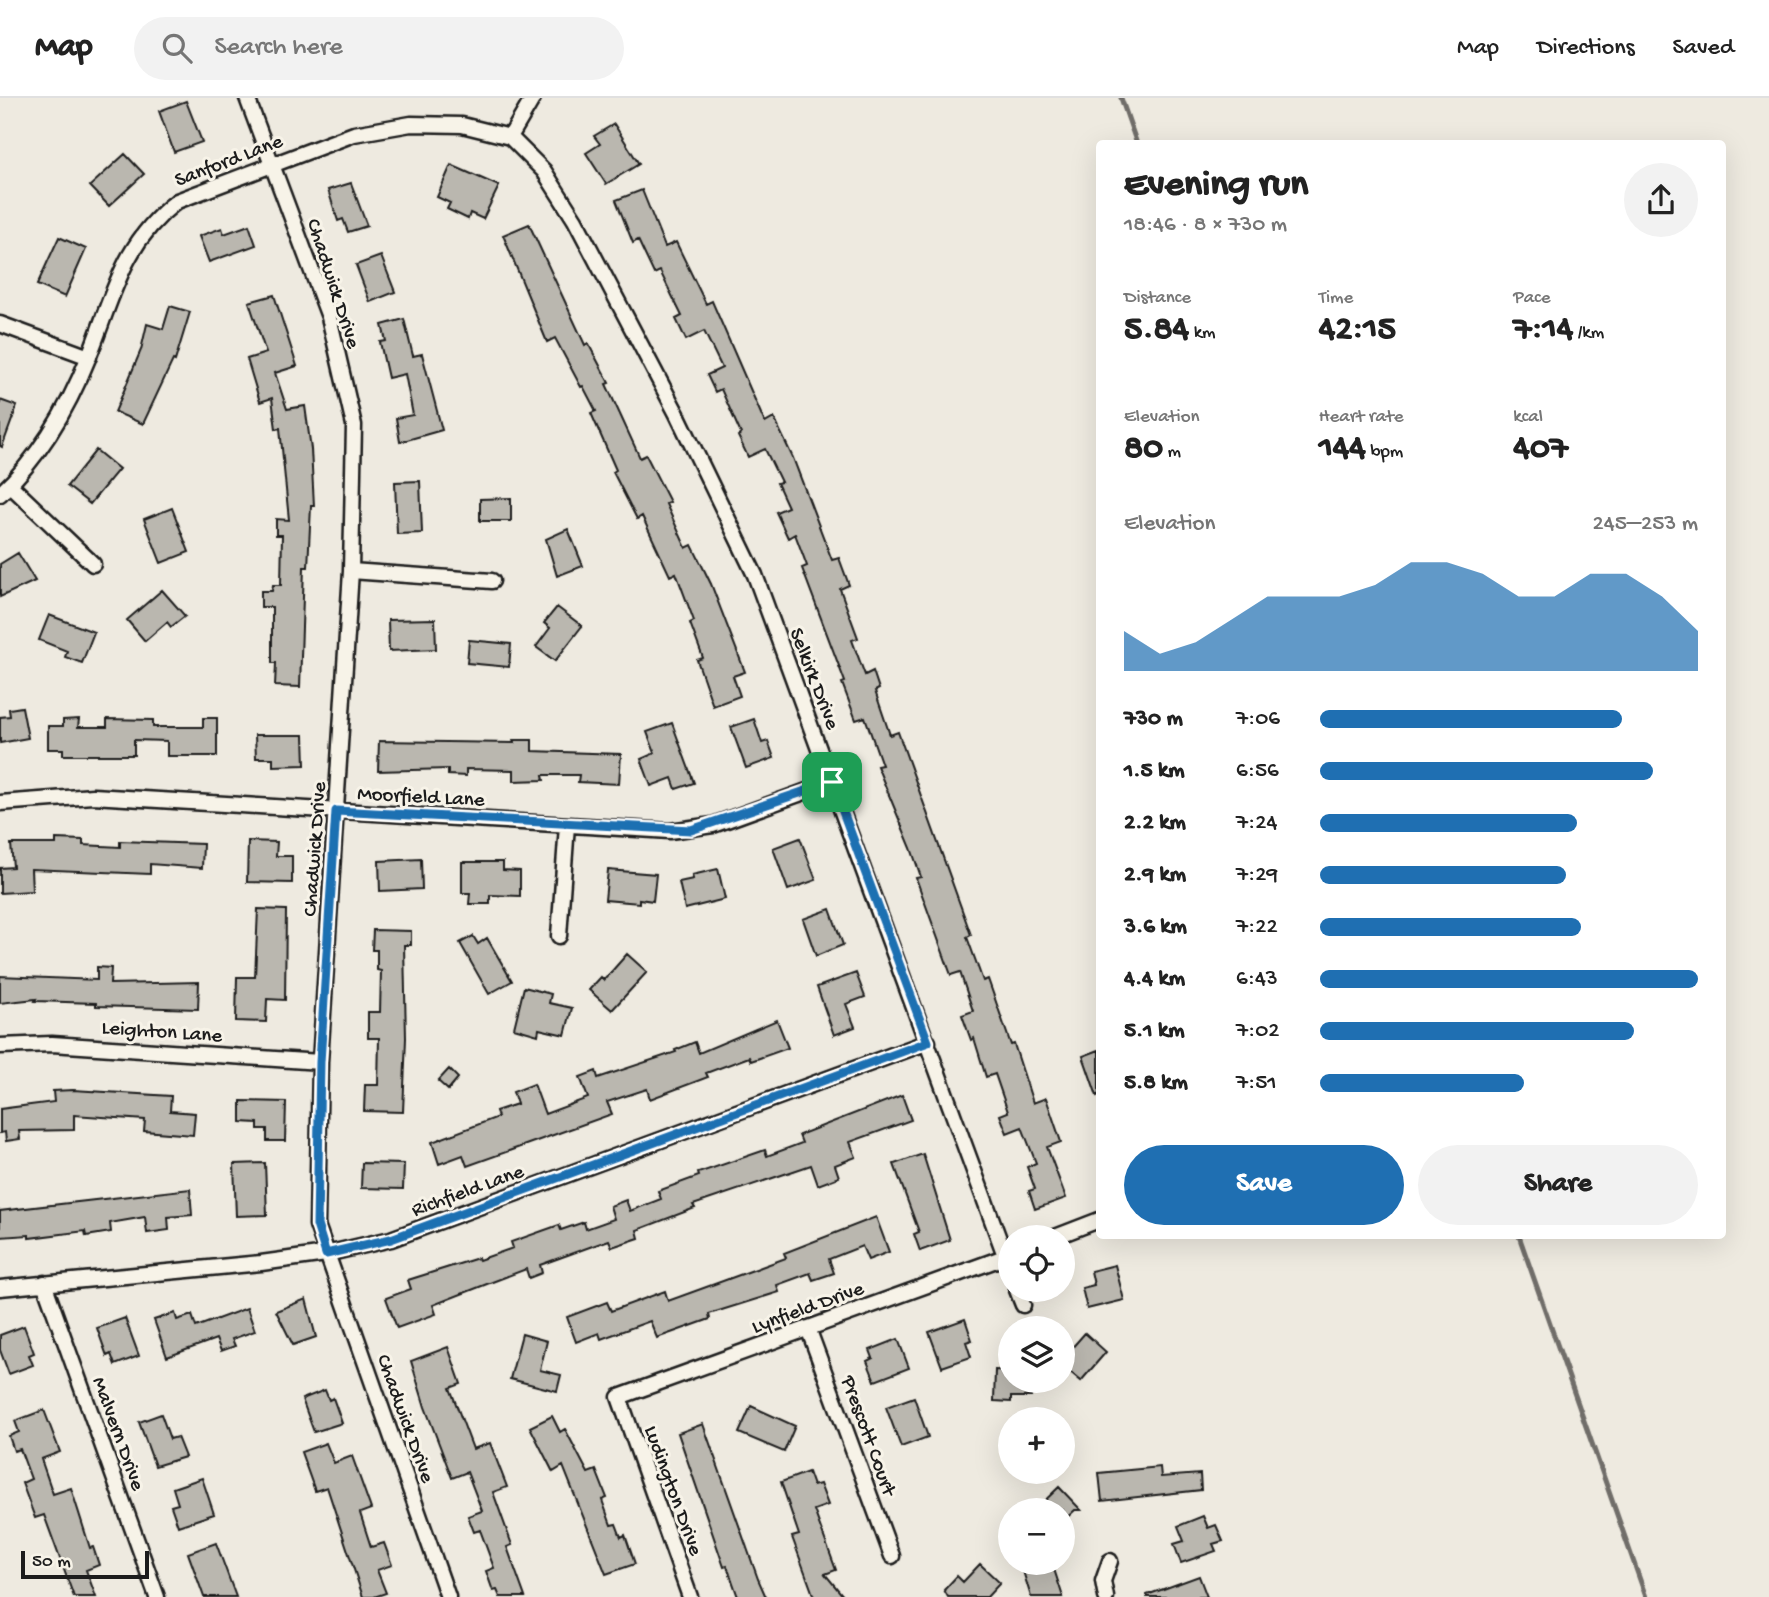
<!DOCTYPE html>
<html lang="en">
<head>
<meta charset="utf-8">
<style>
  body { margin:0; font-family:"Gochi Hand",sans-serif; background:#f2f2f2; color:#222; height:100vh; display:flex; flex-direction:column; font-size:26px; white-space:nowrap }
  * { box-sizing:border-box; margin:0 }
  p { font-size:23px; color:#767676 }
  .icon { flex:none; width:38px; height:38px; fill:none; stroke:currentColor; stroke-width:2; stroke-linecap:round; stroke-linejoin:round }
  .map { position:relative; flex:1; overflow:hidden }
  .sheet { position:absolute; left:1096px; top:42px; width:630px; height:1099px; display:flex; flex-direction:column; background:#fff; border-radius:7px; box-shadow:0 7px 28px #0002 }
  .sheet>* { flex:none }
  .fabs { position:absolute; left:998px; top:1127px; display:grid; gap:14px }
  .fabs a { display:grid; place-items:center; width:77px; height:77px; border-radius:50%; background:#fff; box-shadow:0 7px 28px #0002; font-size:35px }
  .scale { position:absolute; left:21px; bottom:18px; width:128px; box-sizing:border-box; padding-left:7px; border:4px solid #1c1c1c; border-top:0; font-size:19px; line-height:24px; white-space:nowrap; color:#1c1c1c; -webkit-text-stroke:5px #f7f3e8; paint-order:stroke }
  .pin { position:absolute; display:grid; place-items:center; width:60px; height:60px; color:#fff; margin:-30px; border-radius:14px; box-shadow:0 4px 10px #0006 }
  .round { display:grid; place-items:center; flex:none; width:74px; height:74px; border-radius:37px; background:#f2f2f2 }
  .summary { display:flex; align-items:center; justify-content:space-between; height:119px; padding:0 28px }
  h1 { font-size:38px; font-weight:700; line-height:52px }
  .stats { display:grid; grid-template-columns:repeat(3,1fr); gap:10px; height:119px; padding:7px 28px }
  .stats div { display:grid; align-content:center }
  .stats b { font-size:35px; font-weight:700 }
  .stats small { font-size:19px; font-weight:400 }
  .stats p { font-size:19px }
  .chart { height:196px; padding:14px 28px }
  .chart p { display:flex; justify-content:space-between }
  .chart svg { width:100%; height:126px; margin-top:7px; fill:#1f6fb2; opacity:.7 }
  .cta { display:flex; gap:14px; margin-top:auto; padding:14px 28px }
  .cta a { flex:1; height:80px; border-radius:42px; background:#1f6fb2; color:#fff; font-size:28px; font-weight:700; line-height:80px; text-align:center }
  .cta a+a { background:#f2f2f2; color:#222 }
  ul { padding:0 28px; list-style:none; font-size:23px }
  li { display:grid; grid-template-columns:112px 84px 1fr; align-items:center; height:52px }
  li i { height:18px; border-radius:9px; background:#1f6fb2 }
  header { display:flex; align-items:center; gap:42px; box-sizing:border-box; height:98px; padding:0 35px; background:#fff; border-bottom:2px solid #e0e0e0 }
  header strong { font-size:33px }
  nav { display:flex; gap:38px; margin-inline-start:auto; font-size:24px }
  .search { width:490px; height:63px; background:#f2f2f2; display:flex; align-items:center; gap:18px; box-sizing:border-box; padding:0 24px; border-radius:38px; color:#767676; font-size:26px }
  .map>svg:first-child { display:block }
</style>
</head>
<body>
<header>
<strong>Map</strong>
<div class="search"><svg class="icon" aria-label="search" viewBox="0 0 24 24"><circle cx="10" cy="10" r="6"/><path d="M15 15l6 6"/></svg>Search here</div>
<nav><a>Map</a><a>Directions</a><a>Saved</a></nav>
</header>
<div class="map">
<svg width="1769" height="1499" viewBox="0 0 1769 1499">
  <rect width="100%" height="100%" fill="#eeeae0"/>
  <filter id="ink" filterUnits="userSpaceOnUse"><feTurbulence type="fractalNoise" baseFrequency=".0143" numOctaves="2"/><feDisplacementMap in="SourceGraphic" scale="14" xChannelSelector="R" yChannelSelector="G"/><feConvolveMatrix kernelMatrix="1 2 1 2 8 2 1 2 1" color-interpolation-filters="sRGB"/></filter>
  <g filter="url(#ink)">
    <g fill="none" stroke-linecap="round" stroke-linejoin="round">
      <path stroke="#6f6d69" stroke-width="5" d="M1121 0 1137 46
        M1519 1138 1646 1499"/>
    </g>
    <path fill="#bab7af" stroke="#1c1c1c" stroke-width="2" d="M186 3 202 44 174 54 159 13Z
      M614 26 639 66 606 86 586 55 600 46 594 38Z
      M125 56 144 76 109 108 90 88Z
      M451 67 499 88 483 121 470 115 468 121 447 111 450 105 437 99Z
      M351 85 367 128 348 134 343 121 338 123 328 92Z
      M642 92 665 149 676 144 706 206 712 203 765 325 774 320 793 360 832 462 839 460 849 487 840 491 858 540 852 542 865 577 873 573 879 591 875 593 890 637 898 634 971 837 967 839 983 883 988 881 1011 947 1014 946 1033 1005 1046 1000 1061 1044 1047 1049 1066 1100 1035 1111 1029 1093 1035 1091 1027 1069 1036 1065 1022 1029 1007 1035 1000 1017 1008 1014 995 976 986 979 974 940 971 942 962 917 973 913 960 874 951 877 916 780 921 779 911 750 877 668 882 667 865 619 856 622 842 585 845 584 802 470 807 468 795 436 788 440 776 414 788 409 777 385 781 384 765 351 748 359 738 338 741 336 721 291 715 294 707 277 722 270 704 233 686 242 676 221 682 218 660 173 654 176 638 142 633 145 616 102Z
      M529 126 585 247 588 245 609 285 606 286 640 360 646 357 670 404 666 406 686 450 692 447 711 486 745 574 733 578 740 598 713 608 697 562 703 560 690 525 694 523 676 475 670 478 642 418 637 421 613 374 616 372 591 315 596 313 583 288 581 289 555 240 547 244 503 137Z
      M249 127 256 147 209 164 199 138 222 130 224 136Z
      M59 139 86 151 65 199 37 187Z
      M381 158 395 194 370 204 356 167Z
      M274 197 297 268 275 275 287 311 305 308 311 351 314 408H311L308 469H304L300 589 275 588 276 565H272V509H261V493H272L273 487H281L282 437H276V421L289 422 280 330 276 331 272 300 260 304 247 261 266 255 249 204Z
      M170 208 190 214 175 263 173 262 143 326 115 314 141 252 147 226 163 231Z
      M404 221 413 258 422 256 442 332 400 344 396 320 413 317 405 276 388 280 380 244 386 243 382 227Z
      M0 302 17 308 2 349 0 348Z
      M96 352 119 371 90 406 67 388Z
      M420 383 422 435 397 436 395 384Z
      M511 400V423H480V401Z
      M172 410 189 454 161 465 144 421Z
      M568 431 583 468 557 478 546 441Z
      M18 455 35 483 0 499V466Z
      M162 492 185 518 171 529 167 524 145 543 127 522Z
      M557 509 582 528 555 563 536 549 550 530 544 525Z
      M49 517 94 534 82 565 65 559 67 553 39 542Z
      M435 521 436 551 389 553 388 522Z
      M469 542 511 546 509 569 467 565Z
      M22 609 28 640 0 645V619L10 618 9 611Z
      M203 620H217V658H167V643L134 642V657H63V651H48V628H63V622L79 621 78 629H107V621L153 622V629H203Z
      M754 621 762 645 768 643 774 660 746 670 731 629Z
      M672 625 694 685 676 691 672 680 651 688 641 661 655 655 647 634Z
      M255 637H304L305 667 273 668V660H256Z
      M513 642H532V653L621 656 619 686 578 684 579 677H543L544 682 514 683V672L466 671V678L448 677V671L378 673 379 643 514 645Z
      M800 740 816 782 788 792 773 750Z
      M56 741 83 742V747L120 749V743L203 746 202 770 150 766V776L31 771 32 793 0 795V770L13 769 11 746H56Z
      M248 743 277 744 276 758H292V785L247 784Z
      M421 761 422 791 380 793 379 763Z
      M462 764H503V772L520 773V798L490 797V806H469L470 795H462Z
      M718 771 725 801 685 811 679 784 693 781 692 777Z
      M608 772 656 776 653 803 639 801V805L605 802Z
      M258 811 286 812 285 902 267 901 266 924 236 923 237 879H255Z
      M830 811 843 847 816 858 803 821Z
      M373 832 411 833V847H404L406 940 403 1014 364 1013 365 987H378L379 940H368V914H380L381 873 377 872V852H372Z
      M473 838 478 846 487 840 512 883 489 896 460 845Z
      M627 856 647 874 612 912 589 892 601 879 604 882Z
      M97 869 111 870 110 886 199 884 198 911 96 908V905L35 903 36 901 0 905V878L97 882Z
      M856 875 865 899 846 906 855 929 834 937 817 889Z
      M524 889 551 896 549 905 572 910 565 937 539 931 538 937 514 930Z
      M777 922 788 950 751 963 749 959 706 975 708 979 650 1001 647 991 607 1004 612 1016 467 1068 463 1057 439 1066 432 1044 498 1019 496 1013 517 1006 513 994 534 986 545 1016 588 1000 580 979 596 973 598 980 676 954 675 952 695 944 699 955Z
      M1099 952V997L1097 998 1083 958Z
      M449 971 458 980 448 992 438 983Z
      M73 992 171 998 170 1013 195 1015 193 1037 144 1033 145 1022 74 1017V1032L19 1033 20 1041 6 1043 5 1034 0 1035V1011L54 1004 53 993Z
      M902 997 911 1022 850 1044 856 1059 835 1067 839 1079 818 1087 811 1067 693 1107 695 1110 637 1132 639 1140 612 1149 609 1142 540 1167 542 1175 529 1180 526 1171 487 1186 433 1207 436 1216 397 1230 386 1200 411 1191 408 1182 478 1160 479 1162 513 1150 511 1144 559 1127 561 1132 584 1124 586 1131 614 1121 610 1108 626 1102 630 1113 661 1101 658 1093 699 1078 698 1075 765 1052 767 1058 802 1045 799 1037Z
      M241 1003 286 1004 285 1043H267V1031H258V1025L241 1024Z
      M923 1056 950 1142 920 1153 914 1136 919 1134 894 1066Z
      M265 1065 267 1117 236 1118 234 1066Z
      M362 1065 404 1066 403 1091 361 1090Z
      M190 1091 192 1117 168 1119 169 1132 147 1135 145 1119 110 1125 111 1134 86 1138 85 1133 29 1140V1137L0 1139V1113Z
      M876 1119 889 1154 868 1162 862 1148 829 1161 834 1175 813 1182 810 1175 777 1187 779 1194 709 1216 710 1221 657 1240 650 1223 601 1241 599 1235 576 1244 567 1219 607 1204 611 1213 665 1193 668 1203 786 1160 784 1155Z
      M1115 1167 1124 1202 1087 1211 1082 1190 1094 1187 1091 1173Z
      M306 1201 316 1239 293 1247 276 1213Z
      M247 1210 255 1233 232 1241 235 1248 221 1253 216 1241 167 1259 154 1222 175 1215 177 1222 192 1217 196 1229Z
      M125 1220 139 1258 115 1267 111 1256 107 1258 97 1230Z
      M965 1221 972 1242 966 1244 971 1259 942 1269 929 1234Z
      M24 1228 34 1255 29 1257 33 1267 9 1276 0 1252V1237Z
      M1085 1235 1106 1254 1081 1283 1062 1267V1261Z
      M522 1236 547 1243 540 1272 561 1277 557 1293 510 1281Z
      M898 1241 909 1270 875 1283 867 1263 873 1260 870 1252Z
      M448 1249 461 1286 450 1290 473 1351 490 1345 507 1389 493 1394 512 1447 507 1449 525 1499H500L497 1492 493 1493 486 1473 494 1470 480 1432 474 1434 468 1418 482 1413 467 1374 452 1380 425 1309 411 1263Z
      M995 1272 1010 1273V1283H1032L1031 1299H1011V1304L994 1303Z
      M325 1292 329 1302 333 1300 342 1325 314 1334 302 1301Z
      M914 1299 928 1339 901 1349 886 1309Z
      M751 1308 795 1328 784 1354 739 1335Z
      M44 1312 60 1354 41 1361 53 1396 71 1390 90 1450 93 1449 99 1467 86 1472 96 1499H74L44 1417 35 1420 22 1385 31 1381 20 1351 14 1353 9 1338 19 1334 15 1323Z
      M161 1316 170 1341 177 1339 185 1359 155 1368 139 1324Z
      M552 1318 560 1334 565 1331 588 1375 596 1372 607 1400 602 1402 611 1427 616 1426 621 1439 625 1437 635 1466 606 1476 563 1368 553 1374 530 1329Z
      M703 1326 758 1481 766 1499H738L727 1468 724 1469 678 1335Z
      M326 1345 334 1365 352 1358 371 1411 360 1415 371 1449 384 1445 392 1467 377 1472 386 1495 374 1499H363L327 1389 315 1393 301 1354Z
      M1160 1369 1161 1379 1200 1376 1201 1392 1102 1403 1099 1375Z
      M808 1374 813 1388 820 1386 828 1407 814 1412 836 1472 825 1476 844 1499H814L792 1439 799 1437 781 1384Z
      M202 1380 214 1416 178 1428 171 1408 178 1406 173 1390Z
      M1059 1389 1081 1412H1075L1062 1424V1412H1035Z
      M1203 1418 1208 1430 1216 1427 1223 1443 1213 1446 1216 1453 1181 1465 1174 1446 1184 1443 1178 1428Z
      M216 1445 236 1499H204L188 1455Z
      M1052 1465 1063 1499H1031L1023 1473Z
      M980 1466 1000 1485 987 1499H948L944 1492 957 1478 963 1484Z
      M1199 1478 1207 1499H1147V1497Z"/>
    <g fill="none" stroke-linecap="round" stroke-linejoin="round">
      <defs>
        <path id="street" d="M247 0 329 219 354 327 351 473 320 964 317 1127 448 1499
          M510 39 544 73 575 122 677 316 755 477 1010 1171
          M510 39 533 0
          M0 226 89 259
          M10 387 93 466
          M0 396C40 359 69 308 89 258 114 196 122 146 177 103L354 36 411 26 462 27 510 39
          M351 473 492 483
          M0 705 93 698 670 733 713 727 832 684
          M559 838 567 727
          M0 948 52 946 320 964
          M1055 1139 1099 1122
          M44 1185 157 1499
          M0 1190 261 1165 326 1156 391 1141 928 944
          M1017 1192 1023 1207
          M808 1230 892 1458
          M690 1499 619 1299 1010 1157
          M1106 1499 1103 1483 1110 1463"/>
      </defs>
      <use href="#street" stroke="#1c1c1c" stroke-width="19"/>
      <use href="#street" stroke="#f7f3e8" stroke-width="14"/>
    </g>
  </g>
  <g fill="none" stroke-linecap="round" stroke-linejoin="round" filter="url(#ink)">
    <defs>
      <path id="route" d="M832 684 928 944 391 1141 326 1156 317 1127 320 964 336 713 691 732Z"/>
    </defs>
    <use href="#route" stroke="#fff" stroke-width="14"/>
    <use href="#route" stroke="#1f6fb2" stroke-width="9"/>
  </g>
  <g text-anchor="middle" stroke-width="6" stroke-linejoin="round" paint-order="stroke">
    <g font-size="21" fill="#1c1c1c" stroke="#f7f3e8">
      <text transform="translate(228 61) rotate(-21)" y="7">Sanford Lane</text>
      <text transform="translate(335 185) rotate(72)" y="7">Chadwick Drive</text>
      <text transform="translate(816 580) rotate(69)" y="7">Selkirk Drive</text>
      <text transform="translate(421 697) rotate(3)" y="7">Moorfield Lane</text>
      <text transform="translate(313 751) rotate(-86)" y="7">Chadwick Drive</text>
      <text transform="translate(162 932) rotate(4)" y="7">Leighton Lane</text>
      <text transform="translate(467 1091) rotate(-20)" y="7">Richfield Lane</text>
      <text transform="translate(807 1208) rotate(-20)" y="7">Lynfield Drive</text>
      <text transform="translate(407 1320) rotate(70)" y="7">Chadwick Drive</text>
      <text transform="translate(120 1335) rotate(70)" y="7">Malvern Drive</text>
      <text transform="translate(870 1337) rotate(70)" y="7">Prescott Court</text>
      <text transform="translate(675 1392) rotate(70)" y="7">Ludington Drive</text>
    </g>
  </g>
</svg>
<div class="fabs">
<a><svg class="icon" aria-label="locate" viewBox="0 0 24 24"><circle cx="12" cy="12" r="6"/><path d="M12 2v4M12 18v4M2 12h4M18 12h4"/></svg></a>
<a><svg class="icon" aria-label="layers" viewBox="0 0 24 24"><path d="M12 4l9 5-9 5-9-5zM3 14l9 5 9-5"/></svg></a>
<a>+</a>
<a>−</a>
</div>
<div class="scale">50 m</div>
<div class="pin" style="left:832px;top:684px;background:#1e9e55"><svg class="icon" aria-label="arrive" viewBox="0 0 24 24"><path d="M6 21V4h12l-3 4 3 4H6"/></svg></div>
<section class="sheet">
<div class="summary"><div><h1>Evening run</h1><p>18:46 · 8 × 730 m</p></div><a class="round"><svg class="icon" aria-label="share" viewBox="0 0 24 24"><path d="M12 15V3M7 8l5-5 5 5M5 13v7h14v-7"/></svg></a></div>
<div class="stats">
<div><p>Distance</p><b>5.84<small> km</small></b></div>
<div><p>Time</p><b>42:15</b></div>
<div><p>Pace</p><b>7:14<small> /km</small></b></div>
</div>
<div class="stats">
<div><p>Elevation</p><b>80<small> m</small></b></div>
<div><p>Heart rate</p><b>144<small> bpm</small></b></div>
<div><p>kcal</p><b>407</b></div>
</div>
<div class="chart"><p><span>Elevation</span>245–253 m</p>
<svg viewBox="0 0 160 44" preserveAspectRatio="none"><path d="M0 44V30L10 38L20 34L30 26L40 18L50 18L60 18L70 14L80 6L90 6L100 10L110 18L120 18L130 10L140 10L150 18L160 30V44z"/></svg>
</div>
<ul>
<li><b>730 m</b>7:06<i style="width:80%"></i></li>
<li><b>1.5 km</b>6:56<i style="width:88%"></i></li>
<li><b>2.2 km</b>7:24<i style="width:68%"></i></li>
<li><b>2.9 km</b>7:29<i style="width:65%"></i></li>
<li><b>3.6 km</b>7:22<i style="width:69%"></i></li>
<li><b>4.4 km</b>6:43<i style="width:100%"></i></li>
<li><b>5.1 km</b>7:02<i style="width:83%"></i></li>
<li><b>5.8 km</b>7:51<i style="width:54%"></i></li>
</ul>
<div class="cta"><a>Save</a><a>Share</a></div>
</section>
</div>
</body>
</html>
